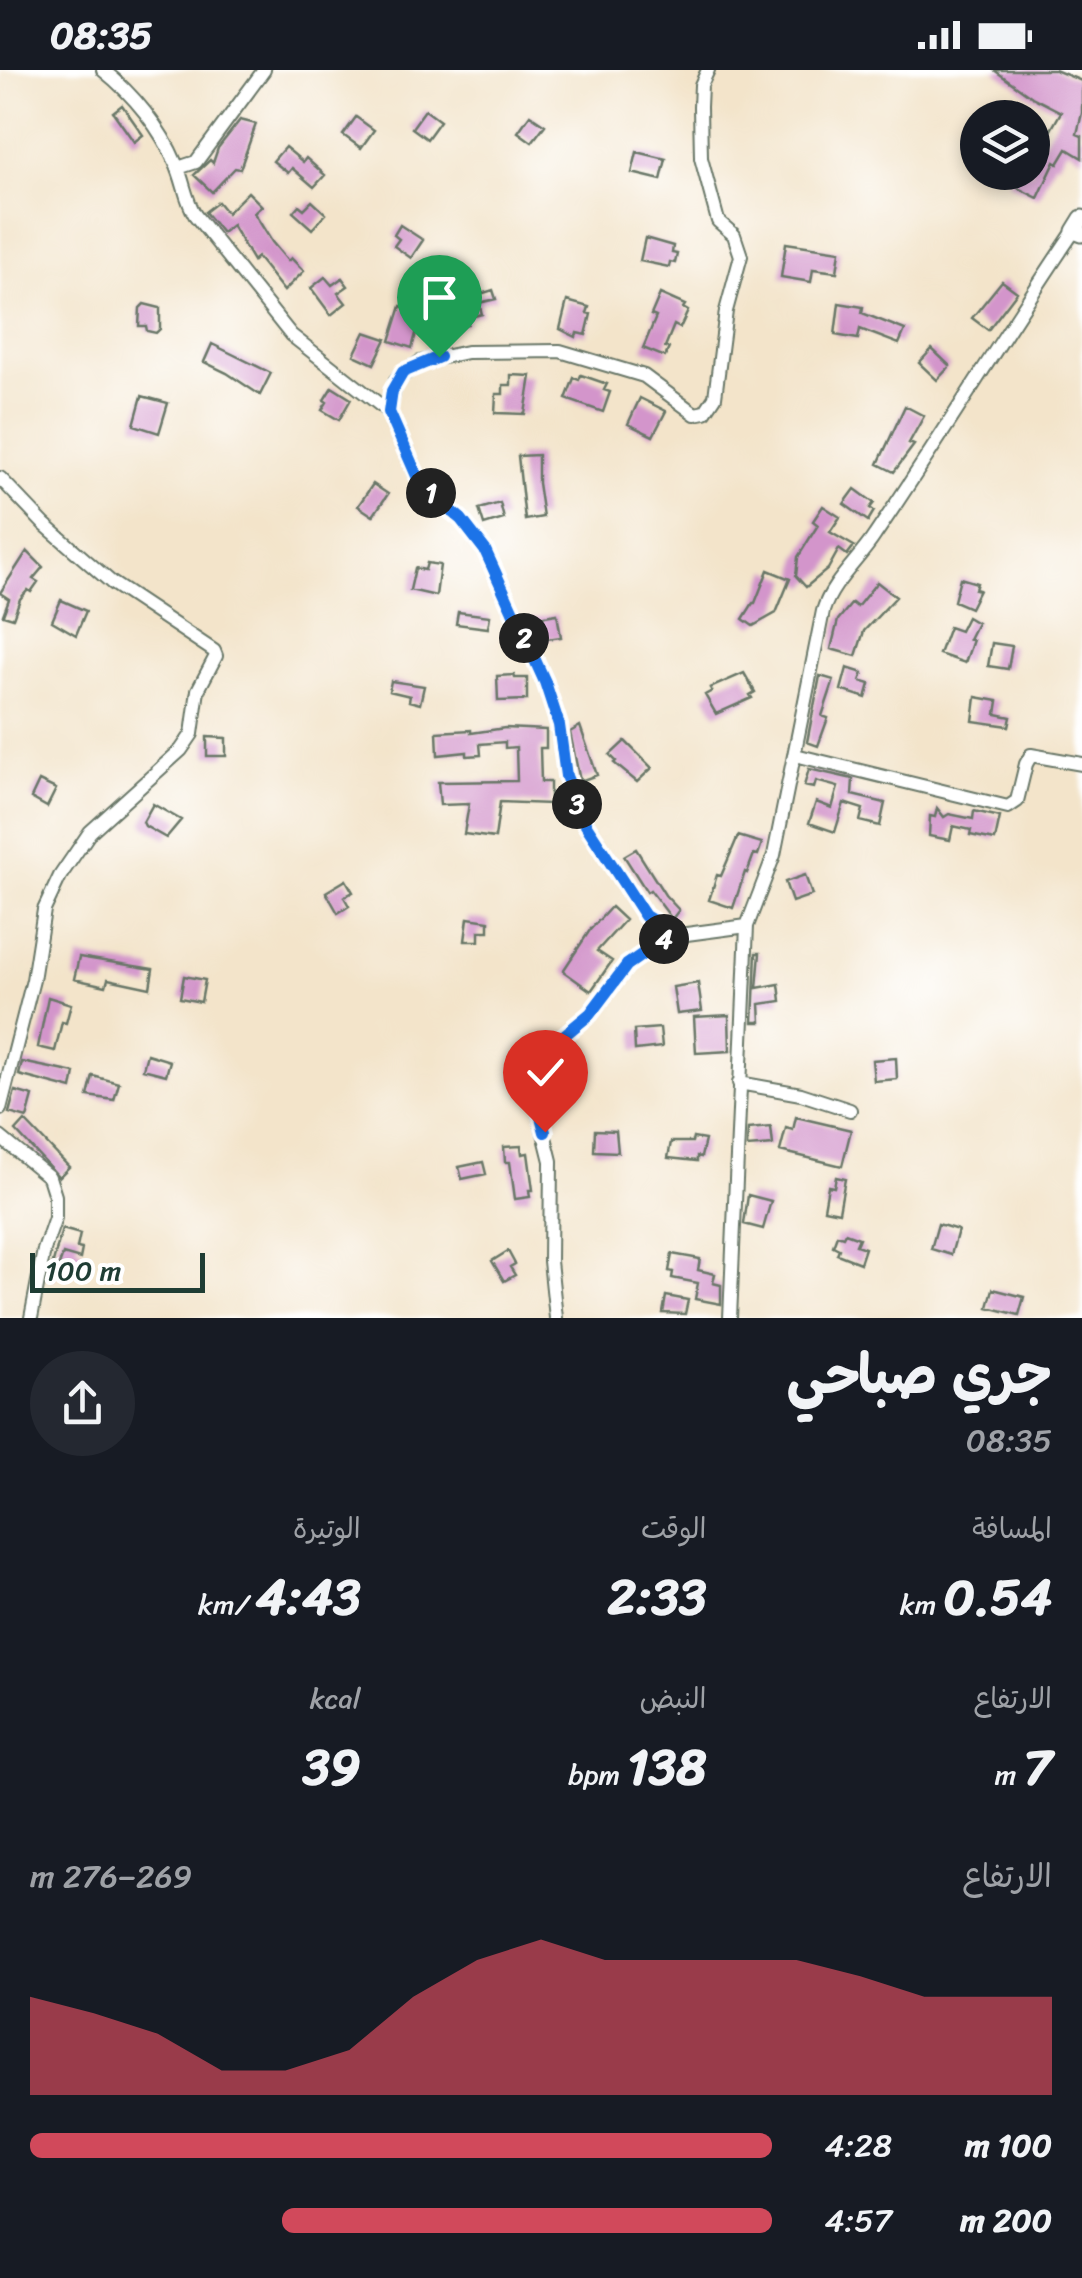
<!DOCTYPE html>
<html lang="ar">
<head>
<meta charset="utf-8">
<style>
  body { margin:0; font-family:Sriracha,"Playpen Sans Arabic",sans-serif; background:#242831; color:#f1f3f6; direction:rtl; height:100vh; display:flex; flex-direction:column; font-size:38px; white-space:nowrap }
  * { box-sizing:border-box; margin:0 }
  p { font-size:32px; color:#9ea1a6 }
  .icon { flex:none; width:55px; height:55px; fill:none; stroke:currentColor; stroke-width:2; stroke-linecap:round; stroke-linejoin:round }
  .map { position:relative; height:1248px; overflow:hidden; direction:ltr }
  .details { display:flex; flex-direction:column; background:#171b24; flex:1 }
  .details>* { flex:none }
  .controls { position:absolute; left:960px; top:30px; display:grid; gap:20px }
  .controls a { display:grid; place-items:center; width:90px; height:90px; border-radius:50%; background:#171b24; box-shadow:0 5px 15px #0003; font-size:50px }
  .scale { position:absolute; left:30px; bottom:25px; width:175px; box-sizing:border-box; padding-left:10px; border:5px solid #1f3d34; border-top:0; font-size:28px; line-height:35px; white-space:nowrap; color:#1f3d34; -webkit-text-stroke:8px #fff; paint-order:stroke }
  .pin { position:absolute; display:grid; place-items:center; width:85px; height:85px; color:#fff; margin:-102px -42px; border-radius:50% 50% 50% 0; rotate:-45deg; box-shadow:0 0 10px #0007 }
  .pin .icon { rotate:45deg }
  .km { position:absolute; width:50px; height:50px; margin:-25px; border-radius:50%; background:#222; color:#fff; font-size:28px; line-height:50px; text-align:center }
  .round { display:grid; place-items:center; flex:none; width:105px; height:105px; border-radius:52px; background:#242831 }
  .head { display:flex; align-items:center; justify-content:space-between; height:170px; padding:0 30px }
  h1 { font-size:55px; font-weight:700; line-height:75px }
  .metrics { display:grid; grid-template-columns:repeat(3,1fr); gap:15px; height:170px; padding:10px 30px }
  .metrics div { display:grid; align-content:center }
  .metrics b { font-size:50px; font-weight:700 }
  .metrics small { font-size:28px; font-weight:400 }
  .metrics p { font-size:28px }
  .chart { height:280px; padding:20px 30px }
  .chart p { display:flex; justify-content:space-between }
  .chart svg { width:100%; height:180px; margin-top:10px; fill:#d1495b; opacity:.7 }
  ul { padding:0 30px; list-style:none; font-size:32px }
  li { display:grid; grid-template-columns:160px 120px 1fr; align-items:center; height:75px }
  li i { height:25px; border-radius:12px; background:#d1495b }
  .status { display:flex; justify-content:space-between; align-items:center; height:70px; padding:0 50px; background:#171b24; direction:ltr }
  .status svg { height:28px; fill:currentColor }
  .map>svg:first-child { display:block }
</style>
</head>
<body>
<div class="status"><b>08:35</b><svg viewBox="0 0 49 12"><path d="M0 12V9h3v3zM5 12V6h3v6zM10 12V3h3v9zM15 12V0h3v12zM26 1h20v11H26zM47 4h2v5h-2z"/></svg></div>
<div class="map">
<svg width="1082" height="1248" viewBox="0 0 1082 1248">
  <rect width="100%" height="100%" fill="#fff"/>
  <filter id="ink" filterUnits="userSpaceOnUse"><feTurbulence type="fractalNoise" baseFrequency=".01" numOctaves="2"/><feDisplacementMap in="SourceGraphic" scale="20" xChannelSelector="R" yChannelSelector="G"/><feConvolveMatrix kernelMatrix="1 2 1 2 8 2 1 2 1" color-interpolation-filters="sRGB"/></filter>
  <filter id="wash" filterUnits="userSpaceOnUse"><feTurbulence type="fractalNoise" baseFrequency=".0048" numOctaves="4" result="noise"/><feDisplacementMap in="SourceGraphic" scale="40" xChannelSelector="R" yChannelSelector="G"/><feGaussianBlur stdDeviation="2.25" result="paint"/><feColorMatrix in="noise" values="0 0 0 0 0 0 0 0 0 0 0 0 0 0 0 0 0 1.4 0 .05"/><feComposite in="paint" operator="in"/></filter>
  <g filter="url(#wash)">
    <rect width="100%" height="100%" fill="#f3e4ca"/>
    <g id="blocks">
      <path fill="#d395cb" d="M994 0H1055L1082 11V43L1077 64 1082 66V88L1067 79 1058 94 1055 92 1038 128 1008 113 1013 102H1032V93L1061 42 1032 27Z
        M122 35 143 65 134 72 113 42Z
        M425 40 440 51 427 69 412 58Z
        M530 45 545 55 532 72 518 62Z
        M356 47 374 60 361 78 343 65Z
        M240 50 256 54 240 99 235 98 212 122 194 105 210 90 213 93 218 78Z
        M285 77 303 92 306 88 325 105 314 117 292 98 288 103 273 91Z
        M637 82 666 89 661 110 632 103Z
        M248 122 262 136 254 143 272 172 288 191 291 188 304 201 284 221 257 187 253 191 232 155 222 163 205 142 218 132 227 143Z
        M312 131 326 144 312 159 293 142 299 135 304 139Z
        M400 155 423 170 411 188 394 176 399 169 394 165Z
        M645 168 673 176 672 183 677 184 675 193 670 192 669 197 640 191Z
        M786 173 840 181 837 202 813 199 811 212 781 207Z
        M325 207 332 215 342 208 348 216 338 223 346 233 331 245 311 218Z
        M1002 211 1017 222 988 260 972 248Z
        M493 220 496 229 479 233 482 244 466 248 468 254 442 261 436 238Z
        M660 224 685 235 683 238 688 241 680 258 674 255 665 277 669 278 665 287 643 278 656 247 651 245Z
        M567 231 589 237 587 243 591 244 586 265 577 263 576 267 560 259Z
        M839 233 863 237 862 243 905 260 899 274 860 259 858 269 835 265Z
        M144 234 160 238V259L156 263 147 261 146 256H139L140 238Z
        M401 236 422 242 412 278 390 271Z
        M365 262 386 269 374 294 354 285Z
        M212 274 271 303 260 325 227 303 204 292Z
        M932 279 950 296 937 310 919 293Z
        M511 305 531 306 525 344 495 343 496 324H503V315H511Z
        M581 305 607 314 604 320 610 322 603 342 566 329 574 308 579 310Z
        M332 317 351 329 339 350 322 340 327 332 324 330Z
        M142 326 168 333 159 363 134 355Z
        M640 328 666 341 653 366 628 354Z
        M905 336 924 346 909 373 914 375 894 402 878 394Z
        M538 385V413L543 447 525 450 518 386Z
        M373 414 388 424 373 446 358 436Z
        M855 419 874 433 870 438 874 441 868 451 844 434Z
        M500 433 504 449 484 455 479 439Z
        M823 436 840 447 830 462 854 476 847 485 839 479 828 499 806 517 796 506 798 487 818 455 813 451Z
        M27 481 43 497 33 509 38 512 31 522 28 520 20 529 13 548 3 545 9 529 0 523Z
        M427 493 440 495 436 526 410 520 415 498 425 500Z
        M768 500 790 509 776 543 753 556 743 549 753 533H755Z
        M960 508 977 513 975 519 979 520 970 538 954 531Z
        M877 512 896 527 864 561 856 586 831 579 838 550 852 533 857 537Z
        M61 530 86 541 76 565 52 551Z
        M458 542 490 546 488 558 456 554Z
        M557 544 561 567 540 570 539 559 532 560 527 549Z
        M967 547 977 553 969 569 973 570 965 593 939 584 949 557 960 561Z
        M992 573 1012 576 1008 599 988 596Z
        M847 598 863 603 860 611 870 614 866 628 841 620Z
        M744 603 755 622 750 625 752 628 716 644 705 625 712 621 710 618Z
        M514 605 515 608H527V630L498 631 497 606Z
        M820 606 834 610 822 646 828 648 818 676 807 672Z
        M391 611 424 616 420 634 409 631 410 626 389 621Z
        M976 627 998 631 996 644 1011 647 1009 656 973 651Z
        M580 656 597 705 580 711 570 662Z
        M505 658 546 660V678H540L541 712H550V734L500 732 495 768 464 764 469 734 440 735 438 712 517 711 516 677 505 678V672L480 674 481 685 467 686V682L438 685 437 662 471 660V663Z
        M207 667 226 668V686H207Z
        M625 671 652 698 637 712 614 693 616 691 610 685Z
        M809 699 853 709 852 725 885 733 880 756 860 751 863 739 844 733 835 762 809 753 816 732 832 738 838 717 816 711 814 718 804 716Z
        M39 711 56 719 47 737 31 728Z
        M153 734 181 750 166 768 145 756 143 752Z
        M937 738 944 747 949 744 973 749 974 741 1000 747 995 770 970 765 971 760 953 756 950 770 929 766 930 746 935 747Z
        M738 766 762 773 758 785 754 784 747 803 745 802 733 838 709 830 717 805 721 806Z
        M636 779 665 825 679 840 672 849 650 820 647 822 624 786Z
        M805 805 812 825 792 832 785 812Z
        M346 810 353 822 344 827 349 836 338 843 326 822Z
        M611 837 625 850 597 881 612 891 591 921 563 901 590 860Z
        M468 848 489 851V861H479V871H465Z
        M756 883H760L757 918 779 914 781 931 760 934 761 952H753Z
        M79 887 153 899 150 918 108 909 106 916 74 909Z
        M184 906 205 910 201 932 180 928Z
        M698 913 702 941 677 944 673 917Z
        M48 927 71 934 66 953 62 952 55 981 38 977Z
        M729 945 730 981 696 983 694 947Z
        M660 958 662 977 635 980 634 960Z
        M147 984 170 991 166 1005 143 999Z
        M896 988 897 1009 874 1011 872 990Z
        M22 992 75 1003 72 1019 19 1005Z
        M93 1006 119 1013 114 1030 88 1026Z
        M15 1021 33 1026 27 1048 9 1043Z
        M796 1047 851 1060 842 1096 780 1081 786 1058 793 1060Z
        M25 1051 69 1097 59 1107 16 1061Z
        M771 1057 773 1075 747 1077 748 1059Z
        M595 1060 616 1061 618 1082 594 1081Z
        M693 1068 705 1070 701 1087 697 1086V1091L668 1088 671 1072H692Z
        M521 1076 522 1084 528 1083 533 1120H529L530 1127 515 1129 510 1092H505L504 1077Z
        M483 1092 486 1104 462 1109 459 1097Z
        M836 1107 845 1109 839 1142 824 1139 828 1116 834 1117Z
        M748 1125 771 1131 763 1159 744 1154Z
        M938 1154 958 1160 951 1185 931 1179Z
        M62 1159 80 1164 77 1178 82 1179 80 1189 63 1184 54 1209 49 1208Z
        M845 1163 859 1168 856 1175 865 1178 860 1193 837 1184 839 1179 833 1176 837 1165 843 1167Z
        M508 1181 515 1194 510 1197 515 1205 504 1211 492 1191Z
        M672 1184 700 1189 698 1200 715 1204 713 1213 721 1215V1234L695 1229 698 1213 672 1208 673 1202 669 1201Z
        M993 1219 1024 1227 1019 1245 988 1237Z
        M666 1226 688 1230 685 1244 663 1243Z"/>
    </g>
  </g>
  <g filter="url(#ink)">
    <use href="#blocks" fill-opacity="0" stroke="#697768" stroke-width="2.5"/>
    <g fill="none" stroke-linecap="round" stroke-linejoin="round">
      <defs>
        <path id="minor" d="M103 0C133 24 161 58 176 94 184 111 185 129 195 145L291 265 389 342 417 406 433 426 461 449 485 480 545 612 559 655 566 706 586 755 645 846 663 859 679 865 747 856
          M178 98 196 92 264 0
          M389 342 396 310 420 292 467 282 560 281 644 306 695 344 705 342 715 327 726 241 741 186 734 165 718 151 701 88 700 37 701 15 708 0
          M0 408 44 454 112 513 214 581 216 586 198 620 192 664 181 680 90 762 60 806 44 840 33 910 0 1039
          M795 685 1008 737 1017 731 1026 694 1031 685 1082 694
          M739 1013 801 1024 850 1040
          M0 1067 49 1107 55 1126V1148L44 1180 31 1248
          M556 1248 550 1191 551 1091 531 1011 535 995 544 982 590 944 627 895 673 863
          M730 1248 747 856 774 785 823 541C832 512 859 490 875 465 943 365 1006 261 1074 161"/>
        <path id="tertiary" d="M1082 148 1074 161 1082 164"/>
      </defs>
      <use href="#minor" stroke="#697768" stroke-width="16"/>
      <use href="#tertiary" stroke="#697768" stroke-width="19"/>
      <use href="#minor" stroke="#fff" stroke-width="12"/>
      <use href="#tertiary" stroke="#fff" stroke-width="15"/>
    </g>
  </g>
  <g fill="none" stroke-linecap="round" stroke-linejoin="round" filter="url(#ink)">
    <defs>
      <path id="route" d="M439 287 403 302 392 321 389 342 417 406 433 426 461 449 485 480 545 612 559 655 566 706 586 755 645 846 673 863 627 895 590 944 544 982 535 995 532 1012 545 1062"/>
    </defs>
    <use href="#route" stroke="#fff" stroke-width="20"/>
    <use href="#route" stroke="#1a73e8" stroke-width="12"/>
  </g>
</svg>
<div class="controls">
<a><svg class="icon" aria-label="layers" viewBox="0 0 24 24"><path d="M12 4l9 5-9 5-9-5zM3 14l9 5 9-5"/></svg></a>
</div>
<div class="scale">100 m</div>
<div class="pin" style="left:439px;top:287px;background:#1e9e55"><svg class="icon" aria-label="arrive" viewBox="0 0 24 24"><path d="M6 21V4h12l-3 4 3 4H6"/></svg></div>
<div class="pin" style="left:545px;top:1062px;background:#d93025"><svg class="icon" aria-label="check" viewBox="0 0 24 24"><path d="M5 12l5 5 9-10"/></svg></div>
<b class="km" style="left:431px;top:423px">1</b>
<b class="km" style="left:524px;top:568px">2</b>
<b class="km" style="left:577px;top:734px">3</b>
<b class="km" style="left:664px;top:869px">4</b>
</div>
<section class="details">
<div class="head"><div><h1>جري صباحي</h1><p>08:35</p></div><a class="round"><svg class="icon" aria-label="share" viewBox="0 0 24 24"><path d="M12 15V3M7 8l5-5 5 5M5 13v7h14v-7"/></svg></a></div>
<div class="metrics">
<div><p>المسافة</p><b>0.54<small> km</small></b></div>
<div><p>الوقت</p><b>2:33</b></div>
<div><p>الوتيرة</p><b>4:43<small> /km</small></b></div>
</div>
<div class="metrics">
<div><p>الارتفاع</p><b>7<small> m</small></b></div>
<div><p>النبض</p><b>138<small> bpm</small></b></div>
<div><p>kcal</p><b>39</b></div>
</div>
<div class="chart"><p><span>الارتفاع</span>269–276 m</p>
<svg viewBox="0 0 160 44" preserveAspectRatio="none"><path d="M0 44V20L10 24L20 29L30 38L40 38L50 33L60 20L70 11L80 6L90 11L100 11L110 11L120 11L130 15L140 20L150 20L160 20V44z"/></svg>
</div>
<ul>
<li><b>100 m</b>4:28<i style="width:100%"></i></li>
<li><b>200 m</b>4:57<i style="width:66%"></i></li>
</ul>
</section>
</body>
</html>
